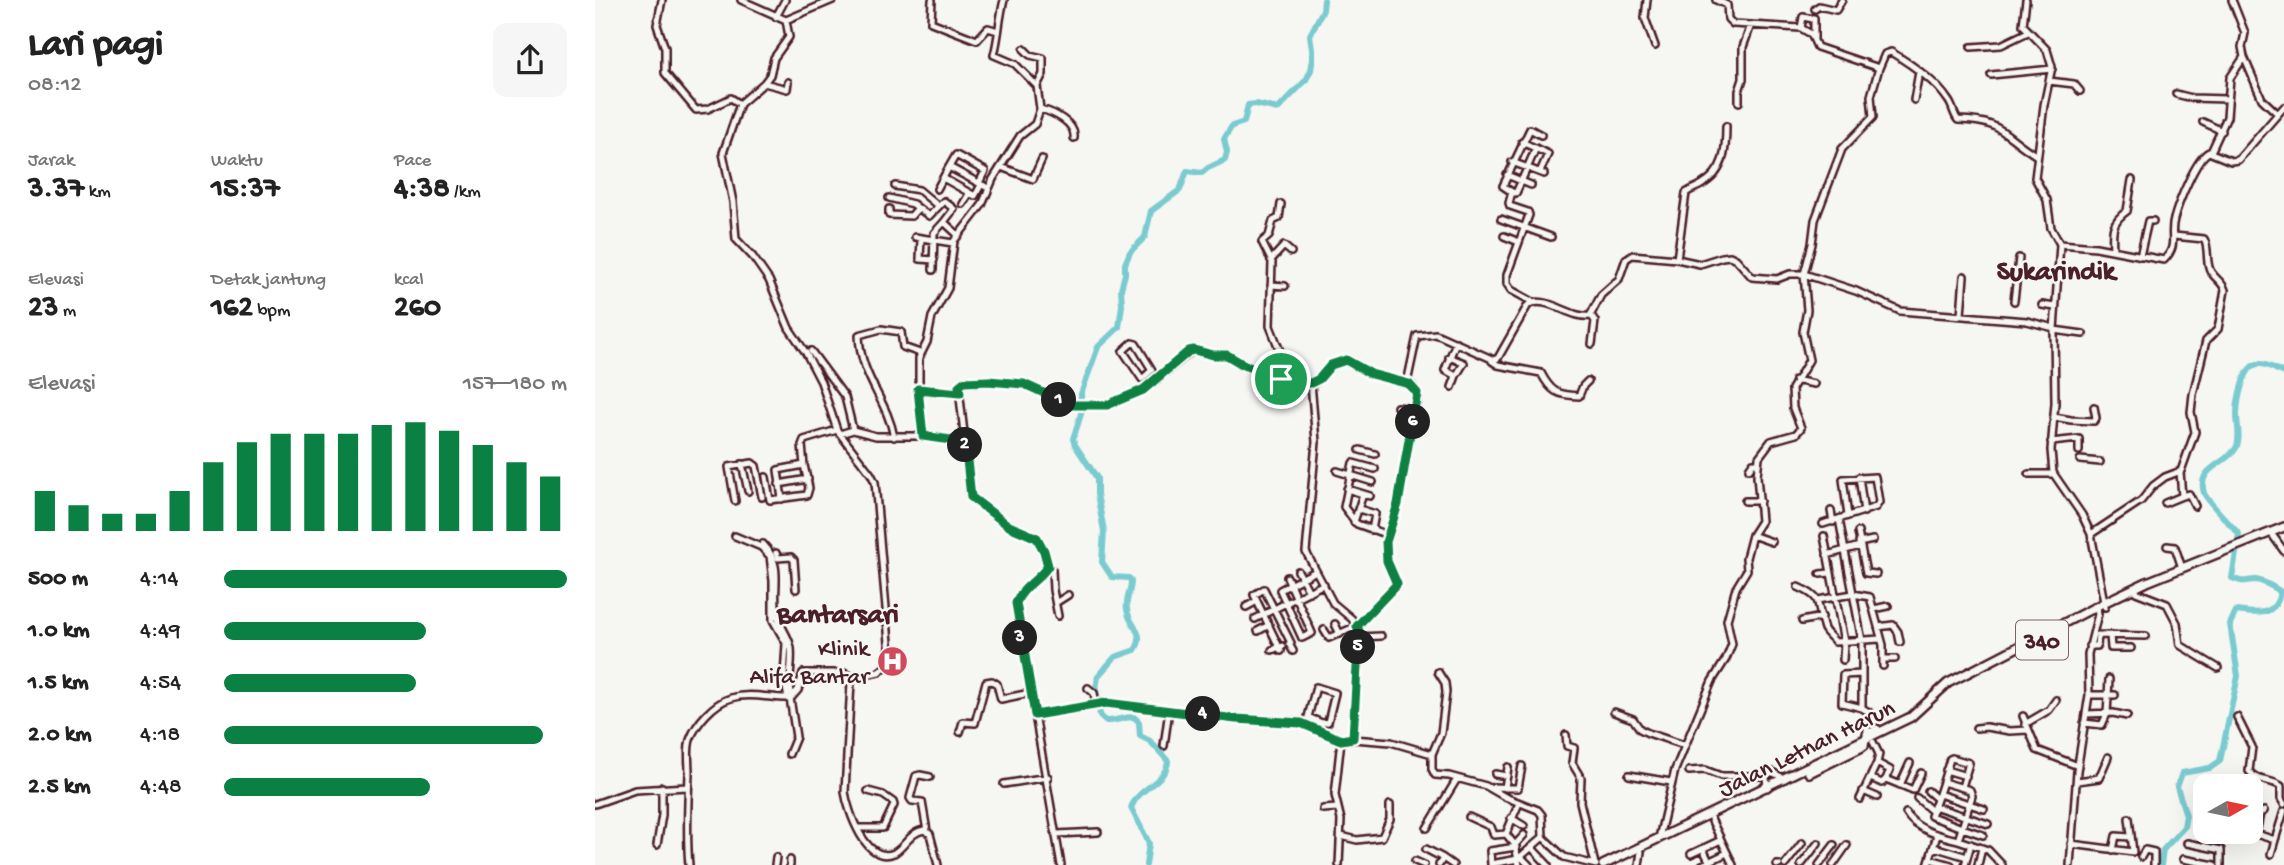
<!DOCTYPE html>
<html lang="id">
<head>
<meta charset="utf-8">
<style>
  body { margin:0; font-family:"Gochi Hand",sans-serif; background:#f6f6f6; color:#222; height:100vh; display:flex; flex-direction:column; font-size:26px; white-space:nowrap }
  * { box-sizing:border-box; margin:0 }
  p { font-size:23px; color:#767676 }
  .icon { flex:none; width:38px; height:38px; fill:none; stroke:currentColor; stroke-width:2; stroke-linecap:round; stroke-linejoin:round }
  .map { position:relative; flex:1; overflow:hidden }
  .drawer { display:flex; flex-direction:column; background:#fff; width:595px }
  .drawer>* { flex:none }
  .needle { width:46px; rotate:81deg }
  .fabs { position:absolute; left:1598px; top:774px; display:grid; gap:14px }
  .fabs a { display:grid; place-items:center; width:70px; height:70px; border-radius:14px; background:#fff; box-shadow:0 7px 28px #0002; font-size:35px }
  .pin { position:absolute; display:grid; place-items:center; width:60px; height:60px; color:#fff; margin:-30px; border:4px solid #fff; border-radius:50%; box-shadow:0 2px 7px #0007 }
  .km { position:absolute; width:35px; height:35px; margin:-18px; border-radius:50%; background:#222; color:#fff; font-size:19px; line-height:35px; text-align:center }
  .round { display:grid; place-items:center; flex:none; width:74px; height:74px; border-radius:14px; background:#f6f6f6 }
  .summary { display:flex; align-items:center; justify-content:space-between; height:119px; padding:0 28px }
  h1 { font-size:38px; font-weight:700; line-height:52px }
  .metrics { display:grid; grid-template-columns:repeat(3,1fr); gap:10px; height:119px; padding:7px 28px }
  .metrics div { display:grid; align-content:center }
  .metrics b { font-size:30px; font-weight:700 }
  .metrics small { font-size:19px; font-weight:400 }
  .metrics p { font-size:19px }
  .chart { height:196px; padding:14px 28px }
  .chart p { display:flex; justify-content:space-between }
  .chart svg { width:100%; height:126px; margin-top:7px; stroke:#0b8043; stroke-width:6 }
  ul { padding:0 28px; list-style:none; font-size:23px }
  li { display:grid; grid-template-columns:112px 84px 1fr; align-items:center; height:52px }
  li i { height:18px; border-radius:9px; background:#0b8043 }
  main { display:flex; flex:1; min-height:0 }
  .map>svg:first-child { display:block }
</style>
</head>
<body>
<main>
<section class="drawer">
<div class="summary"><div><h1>Lari pagi</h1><p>08:12</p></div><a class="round"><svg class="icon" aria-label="share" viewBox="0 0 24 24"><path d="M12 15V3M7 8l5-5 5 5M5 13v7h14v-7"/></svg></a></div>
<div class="metrics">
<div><p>Jarak</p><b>3.37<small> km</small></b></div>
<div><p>Waktu</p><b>15:37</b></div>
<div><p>Pace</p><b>4:38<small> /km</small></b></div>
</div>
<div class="metrics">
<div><p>Elevasi</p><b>23<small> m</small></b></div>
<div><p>Detak jantung</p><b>162<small> bpm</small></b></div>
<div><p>kcal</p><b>260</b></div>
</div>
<div class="chart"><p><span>Elevasi</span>157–180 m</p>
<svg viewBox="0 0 160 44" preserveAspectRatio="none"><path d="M5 44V30M15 44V35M25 44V38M35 44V38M45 44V30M55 44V20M65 44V13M75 44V10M85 44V10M95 44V10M105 44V7M115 44V6M125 44V9M135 44V14M145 44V20M155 44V25"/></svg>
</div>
<ul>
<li><b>500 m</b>4:14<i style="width:100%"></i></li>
<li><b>1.0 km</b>4:49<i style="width:59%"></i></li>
<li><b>1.5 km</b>4:54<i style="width:56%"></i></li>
<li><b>2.0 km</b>4:18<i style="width:93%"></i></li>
<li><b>2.5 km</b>4:48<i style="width:60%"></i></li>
</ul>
</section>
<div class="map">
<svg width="1689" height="865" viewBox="0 0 1689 865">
  <rect width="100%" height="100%" fill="#f6f6f2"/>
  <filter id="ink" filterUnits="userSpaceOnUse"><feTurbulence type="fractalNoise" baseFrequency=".0143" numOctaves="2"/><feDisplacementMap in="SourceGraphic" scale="14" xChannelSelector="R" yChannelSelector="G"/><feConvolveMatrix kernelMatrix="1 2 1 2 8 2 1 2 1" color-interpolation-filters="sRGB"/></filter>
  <g filter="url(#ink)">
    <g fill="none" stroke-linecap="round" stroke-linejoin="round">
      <path stroke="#7acbd0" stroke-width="6" d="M551 865 554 843 536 808C542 788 572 782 573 761L555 741 545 736 544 722 539 717C528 717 519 722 510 721L505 715 501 689 503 676 520 657 540 650C552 632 534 627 532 609 530 599 536 592 536 581L534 578 517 577 507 562 509 531 502 494V478L480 445 478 439 486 414V394L503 347 524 327 527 305 526 289 530 274V264L535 252 550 237 556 211 585 190 592 171 607 173 613 168 630 160 632 152 629 139 637 126 649 122 653 105 661 104 683 109 711 80 716 70 718 57 715 35 728 10 729 0
        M1566 865 1568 850 1589 827 1591 815 1582 787 1587 773 1615 768 1625 761 1643 676 1635 624 1641 611C1661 614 1682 617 1685 591 1678 587 1669 581 1661 580 1649 580 1651 584 1637 578L1644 534C1637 526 1612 501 1609 493 1601 467 1632 464 1641 448 1646 439 1642 425 1642 415 1642 403 1648 364 1664 364 1672 363 1681 370 1689 373"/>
      <defs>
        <path id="minor" d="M67 0 62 25 70 48V73L101 110 113 109 136 98 145 104 128 153 138 202 141 239 158 257 174 280 194 328 211 353 226 382 242 430 276 474 280 482 295 654 290 667 284 672 259 678 256 682 250 792C253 811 271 865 299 853 310 847 315 832 329 830L335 834 343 865
          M146 0 191 20 238 0
          M337 0 336 22 382 40 393 28 403 31
          M1052 0 1050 18 1060 46
          M1121 0 1132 5 1133 19 1138 24 1206 28 1216 34 1222 47 1284 68 1290 54 1296 52C1316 64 1340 80 1353 100 1358 106 1358 114 1363 120 1409 121 1406 134 1442 156
          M1431 0 1428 25 1452 50 1457 67 1449 105 1440 178 1452 200 1456 228 1465 244 1459 330 1460 403 1456 450 1458 473 1487 515 1496 534 1510 607
          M1220 9 1224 6 1241 10 1247 0
          M181 17 190 0
          M1219 18V39
          M1206 28 1208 17 1218 19
          M1376 47 1406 45 1433 32
          M429 49 435 55 448 58V74L442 86
          M1649 57 1667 99 1683 114
          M1396 75 1457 69
          M1454 81 1479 84 1485 91
          M169 83 192 89 193 82
          M1581 94 1597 98 1632 99
          M1319 100 1324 72
          M1144 102V91L1148 79V47L1156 25
          M145 104 169 83 175 75 179 58 194 37 191 20
          M445 109C458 112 481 123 479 138
          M1608 122 1627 131
          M927 142 953 154 945 172
          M1616 152 1632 117 1635 78 1649 57 1647 47 1650 33 1637 0
          M917 162 949 174
          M354 167 348 178 380 196 386 185
          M406 167 438 179 447 159
          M912 175 936 185
          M384 183 390 171 361 155 354 167 393 188
          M300 186 324 190 343 206
          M342 189 348 178
          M917 192 908 186 935 129 946 135
          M294 198 318 204 323 208
          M368 204 374 194
          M294 209V215L316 216 323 208 334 216 349 201 359 209 349 222 362 234
          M906 219 956 237
          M909 236 924 242
          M320 237 358 243
          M326 239 325 259 339 260
          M1465 244 1501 247 1569 260C1584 245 1574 236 1579 219 1583 204 1601 158 1614 152L1636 161 1643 160 1689 107
          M1518 250C1517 232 1516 222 1532 211L1537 180
          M1545 256 1553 221H1558
          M1082 259 1091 193C1096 189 1101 188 1106 185 1130 172 1131 150 1131 126
          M676 260 689 246 696 252
          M338 270 339 233 349 222
          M1422 272 1462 278
          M676 285 690 286
          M1419 301 1424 258
          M938 302 916 290 912 284V275L934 215 933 212 915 206 914 203 917 192 921 193 941 148
          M1447 305 1460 307
          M996 315 1000 321 997 344
          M1366 315 1369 276
          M1459 330 1488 334
          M537 343 541 344 557 370 547 379 528 351Z
          M216 351 250 397 258 430
          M854 357 869 363 861 376
          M897 361 903 365 946 373C956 392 962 395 984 396L988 386 993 381
          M686 379 687 356 675 326 677 262 667 242 674 236 678 221 684 218 686 204
          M1200 380 1219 384
          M812 383 822 336 841 334 899 360 903 358 933 305C951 294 975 319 995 316L1006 295 1024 279 1031 259 1037 255 1082 259 1105 264 1127 257 1135 256 1141 259 1157 277 1182 279 1195 274H1209L1261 291 1305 311 1432 321 1459 328
          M857 387 861 376 850 370 861 342
          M323 389 365 393
          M802 407 820 409
          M1459 417 1476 420 1499 421 1501 418 1499 407
          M245 434 258 430 281 436H326L370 442 375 496 414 526 441 537 449 551 453 566C444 580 424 589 421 605L466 865
          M299 437C292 399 265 377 264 335L286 329 306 332 308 347 325 353
          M328 437 324 402V358L332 342 337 317 353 288 359 241 387 205 398 179 425 136 440 124 445 109 442 86 420 64 399 55C404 36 404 19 409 0
          M370 442 364 389 367 383 393 381 429 384 475 405H512L548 390 598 350 618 355 631 354 649 365 692 381 721 382 735 367 749 360 776 374 817 385 822 393V400L803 504 791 543 792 561 802 584 762 626 734 638 729 630
          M1456 442 1484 439V451
          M765 450 780 454
          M1485 460 1505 462
          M147 464 153 491
          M780 469 758 463 749 507 762 524 793 535
          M1154 469 1158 463H1163
          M742 471 778 482
          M1434 474H1459
          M171 477 175 500 212 495 214 488 209 465
          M1264 477 1269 512
          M184 484 213 479
          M752 489 775 496
          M1587 496 1594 494 1600 506
          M187 499 183 470 209 465 207 445 209 440 242 430
          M140 501 134 467 157 463 161 466 167 497
          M1150 501H1165
          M1570 503 1587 496 1585 472
          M764 509 780 514 777 530
          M1236 511 1238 522
          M1244 519 1267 641V708L1274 712 1270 746
          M759 522 768 494
          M1228 524 1281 507 1284 502 1280 477 1248 479 1253 516
          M1263 532 1271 573 1281 574
          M1676 533 1689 551
          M1496 534 1546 501 1558 486 1570 477 1586 471 1600 432 1596 412 1598 394 1611 341 1623 329 1630 290C1627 280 1616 277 1614 267 1611 257 1614 248 1609 239L1579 236
          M1157 535 1177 542
          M140 536 166 547
          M1229 536 1249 642 1248 660
          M1264 543 1278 540
          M1572 546 1580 547 1587 568
          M181 553 183 558 196 557 199 560 201 589
          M1232 555 1265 546
          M453 566 457 570 458 590 463 616
          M703 571 714 592
          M721 571 685 590 691 603 729 584
          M1225 574 1235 573
          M1203 587C1231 599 1220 604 1229 629 1232 635 1237 637 1240 642L1285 639
          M1541 592 1572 604 1582 623 1585 645 1623 668
          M1223 600 1258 594 1275 597 1288 645V666
          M462 602 473 595
          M651 607 662 601
          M1279 609 1293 606
          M660 619 691 603 707 638 717 633 692 577
          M1207 621 1227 617
          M740 624 745 634
          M1283 627 1298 625 1303 632 1305 642
          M663 631 674 625
          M1515 635 1516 648H1536
          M764 637 786 636
          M763 646 775 647
          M1494 646H1502L1503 635 1551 636
          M677 650 688 646
          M686 651 659 595 669 589 696 643 694 644 698 651
          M1288 659H1300
          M1267 674 1248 675 1247 703 1267 708
          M493 688 499 693 501 704
          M1494 695H1520
          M193 699 189 676 191 643 178 620V581L175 556 166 547 168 544C191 568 175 590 183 617 186 628 194 636 196 648 198 665 192 680 197 697
          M1019 712 1038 719 1045 729 1053 733 1089 745
          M1491 714 1518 713 1532 716
          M440 715 511 703 641 719 706 722 746 740 758 739 764 631 757 619 738 603 711 552 721 442 716 383
          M1428 716 1442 750 1483 766
          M1642 717 1657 747 1654 771C1662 782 1675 779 1686 786V799L1689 804
          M1489 723 1507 725 1512 714 1514 679
          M1430 724 1454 710 1461 700
          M1381 728 1391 727 1415 731 1433 730
          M724 729 727 723 733 722 740 693 721 687 713 717 727 723
          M365 732 368 722 380 723 391 682 397 681 402 684 406 699 435 693
          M1271 734 1282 728 1286 732
          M971 735 972 746 979 748 977 763 986 778 985 802 1000 864
          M758 739 796 742 837 754V769L840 775 854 776 891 786 910 797 943 810 947 815 948 837 953 842 969 857 1001 865
          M1278 742 1284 754 1282 763 1295 770 1291 779 1318 790 1326 773
          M569 746 574 710
          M194 754 201 737 195 698
          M837 754 846 733 851 692 850 683 843 672
          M1351 770 1371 776
          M1094 771 1110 770 1126 776H1171
          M900 774 912 776
          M1034 775 1076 782
          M1275 778 1287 783 1291 779
          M1482 781 1504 778 1513 757
          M1348 782 1355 759 1357 758 1374 763 1367 787
          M409 784 453 777
          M1305 785 1315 763
          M899 787 923 788 927 766
          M910 788 913 767
          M1172 788 1171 776 1177 772 1190 779
          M1268 791 1282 797
          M1333 791 1342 799
          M1344 794 1348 782 1375 790 1377 796 1367 828 1388 835
          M1322 798 1337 811
          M1265 799 1282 763
          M924 803 911 834 920 845 924 865
          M0 804 40 790 92 787
          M1339 806 1393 824
          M728 809 742 808
          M1389 809 1344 794 1336 816 1367 828 1363 840 1393 850 1407 865
          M1669 811 1665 813 1661 834 1680 840 1689 811
          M1311 813C1320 830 1346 836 1363 840
          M874 817 896 827 899 835 911 834
          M916 818 929 826
          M1116 819 1138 865
          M262 828H288L299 805 298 802 288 795 273 791
          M832 828 862 779
          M332 831 327 802 317 801 315 798 321 776 325 775 335 777
          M462 834 503 832
          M746 836 762 840 787 837 795 819V805
          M1064 838 1080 770 1117 681 1131 659 1137 644 1132 620 1141 588 1152 570 1151 558 1157 535 1166 521 1162 476 1164 457 1176 441 1201 434 1206 428 1198 408 1197 389 1214 360 1208 332 1212 310 1209 274 1217 244 1220 220 1247 149 1278 117 1276 96 1284 68
          M1592 843 1626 850V865
          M1476 844 1538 852 1534 818
          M62 845 67 815V787
          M920 845 929 835
          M936 847 953 865
          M1339 847 1372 857
          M831 849 848 858
          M1108 849 1116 865
          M1518 850 1521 836 1535 837
          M1096 854 1126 840
          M1676 854 1680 840
          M926 857 934 865
          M1546 857 1550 850 1559 852V865
          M1335 859 1356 865
          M1588 859 1620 865
          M820 861 829 865
          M896 864 923 859 948 837
          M94 865C91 834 93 803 94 773 94 762 92 750 95 740 101 723 119 703 136 698 156 692 176 699 196 698L203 690 208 673H249L259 678
          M180 865 181 857
          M195 865V860
          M744 865 746 820 740 795 746 740
          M844 865 848 858 858 865
          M896 865 895 851 921 847
          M1044 865 1046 852
          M1107 865 1132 853
          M1182 865H1184
          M1190 865 1207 843
          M1206 865 1223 843
          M1224 865 1239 845
          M1238 865 1252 845
          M1333 865 1342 835
          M1370 865 1376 844
          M1383 865 1387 848
          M1475 865 1482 771 1494 695 1493 654 1503 614 1502 607"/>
        <path id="major" d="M1214 773 1267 747
          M1008 865 1316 717 1353 683 1508 603 1552 582 1689 527"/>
      </defs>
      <use href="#minor" stroke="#4a1f2b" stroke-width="10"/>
      <use href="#major" stroke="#4a1f2b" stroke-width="12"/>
      <use href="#minor" stroke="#f6f6f2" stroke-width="5"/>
      <use href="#major" stroke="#f6f6f2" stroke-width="7"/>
    </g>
  </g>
  <g fill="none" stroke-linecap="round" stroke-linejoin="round" filter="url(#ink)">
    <defs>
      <path id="route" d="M599 350 618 355H632L649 365 692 381 716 383 724 379 736 365 751 360 776 374 814 384 822 393 803 504 791 542 792 561 802 584 762 626 764 631 758 738 746 740 706 723 641 719 511 703 440 715 421 603C427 587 444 580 453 566L449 551 442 538 414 526 376 497 370 442 328 436 323 389 365 393 364 386 369 382 393 381 429 384 475 405H512L548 390 594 351Z"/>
    </defs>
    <use href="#route" stroke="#fff" stroke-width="14"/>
    <use href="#route" stroke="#0b8043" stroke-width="9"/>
  </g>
  <defs>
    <symbol id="hospital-disc" viewBox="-11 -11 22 22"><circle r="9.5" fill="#d1495b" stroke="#f6f6f2"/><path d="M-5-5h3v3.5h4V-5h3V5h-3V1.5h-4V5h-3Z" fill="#fff"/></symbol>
  </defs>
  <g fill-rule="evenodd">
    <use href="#hospital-disc" x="280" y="644" width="35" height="35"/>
  </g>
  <g text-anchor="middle" stroke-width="5" stroke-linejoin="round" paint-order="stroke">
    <rect fill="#f6f6f2" stroke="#7e6067" stroke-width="2" x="1421" y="620.5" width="52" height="39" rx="5"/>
    <g font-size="23" font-weight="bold" fill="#4a1f2b">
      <text x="1447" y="648">340</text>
    </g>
    <g font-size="24" fill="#4a1f2b" stroke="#f6f6f2" text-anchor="end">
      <text x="274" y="655">Klinik<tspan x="274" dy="28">Alifa Bantar</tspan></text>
    </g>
    <g font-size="24" fill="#4a1f2b" stroke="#f6f6f2">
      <text transform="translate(1211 747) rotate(-26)" y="8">Jalan Letnan Harun</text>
    </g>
    <g font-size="28" font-weight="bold" fill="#4a1f2b" stroke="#f6f6f2">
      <text x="1461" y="279">Sukarindik</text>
      <text x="243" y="622">Bantarsari</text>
    </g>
  </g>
</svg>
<div class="fabs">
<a><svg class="needle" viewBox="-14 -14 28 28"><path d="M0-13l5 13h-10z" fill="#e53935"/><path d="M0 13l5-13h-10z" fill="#767676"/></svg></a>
</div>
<div class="pin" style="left:686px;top:379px;background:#1e9e55"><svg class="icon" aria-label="arrive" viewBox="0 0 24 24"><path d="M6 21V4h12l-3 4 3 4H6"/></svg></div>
<b class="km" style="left:464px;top:400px">1</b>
<b class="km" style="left:370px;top:445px">2</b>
<b class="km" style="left:425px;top:638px">3</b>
<b class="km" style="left:608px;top:714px">4</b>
<b class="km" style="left:763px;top:647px">5</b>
<b class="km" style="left:818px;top:422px">6</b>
</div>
</main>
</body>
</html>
